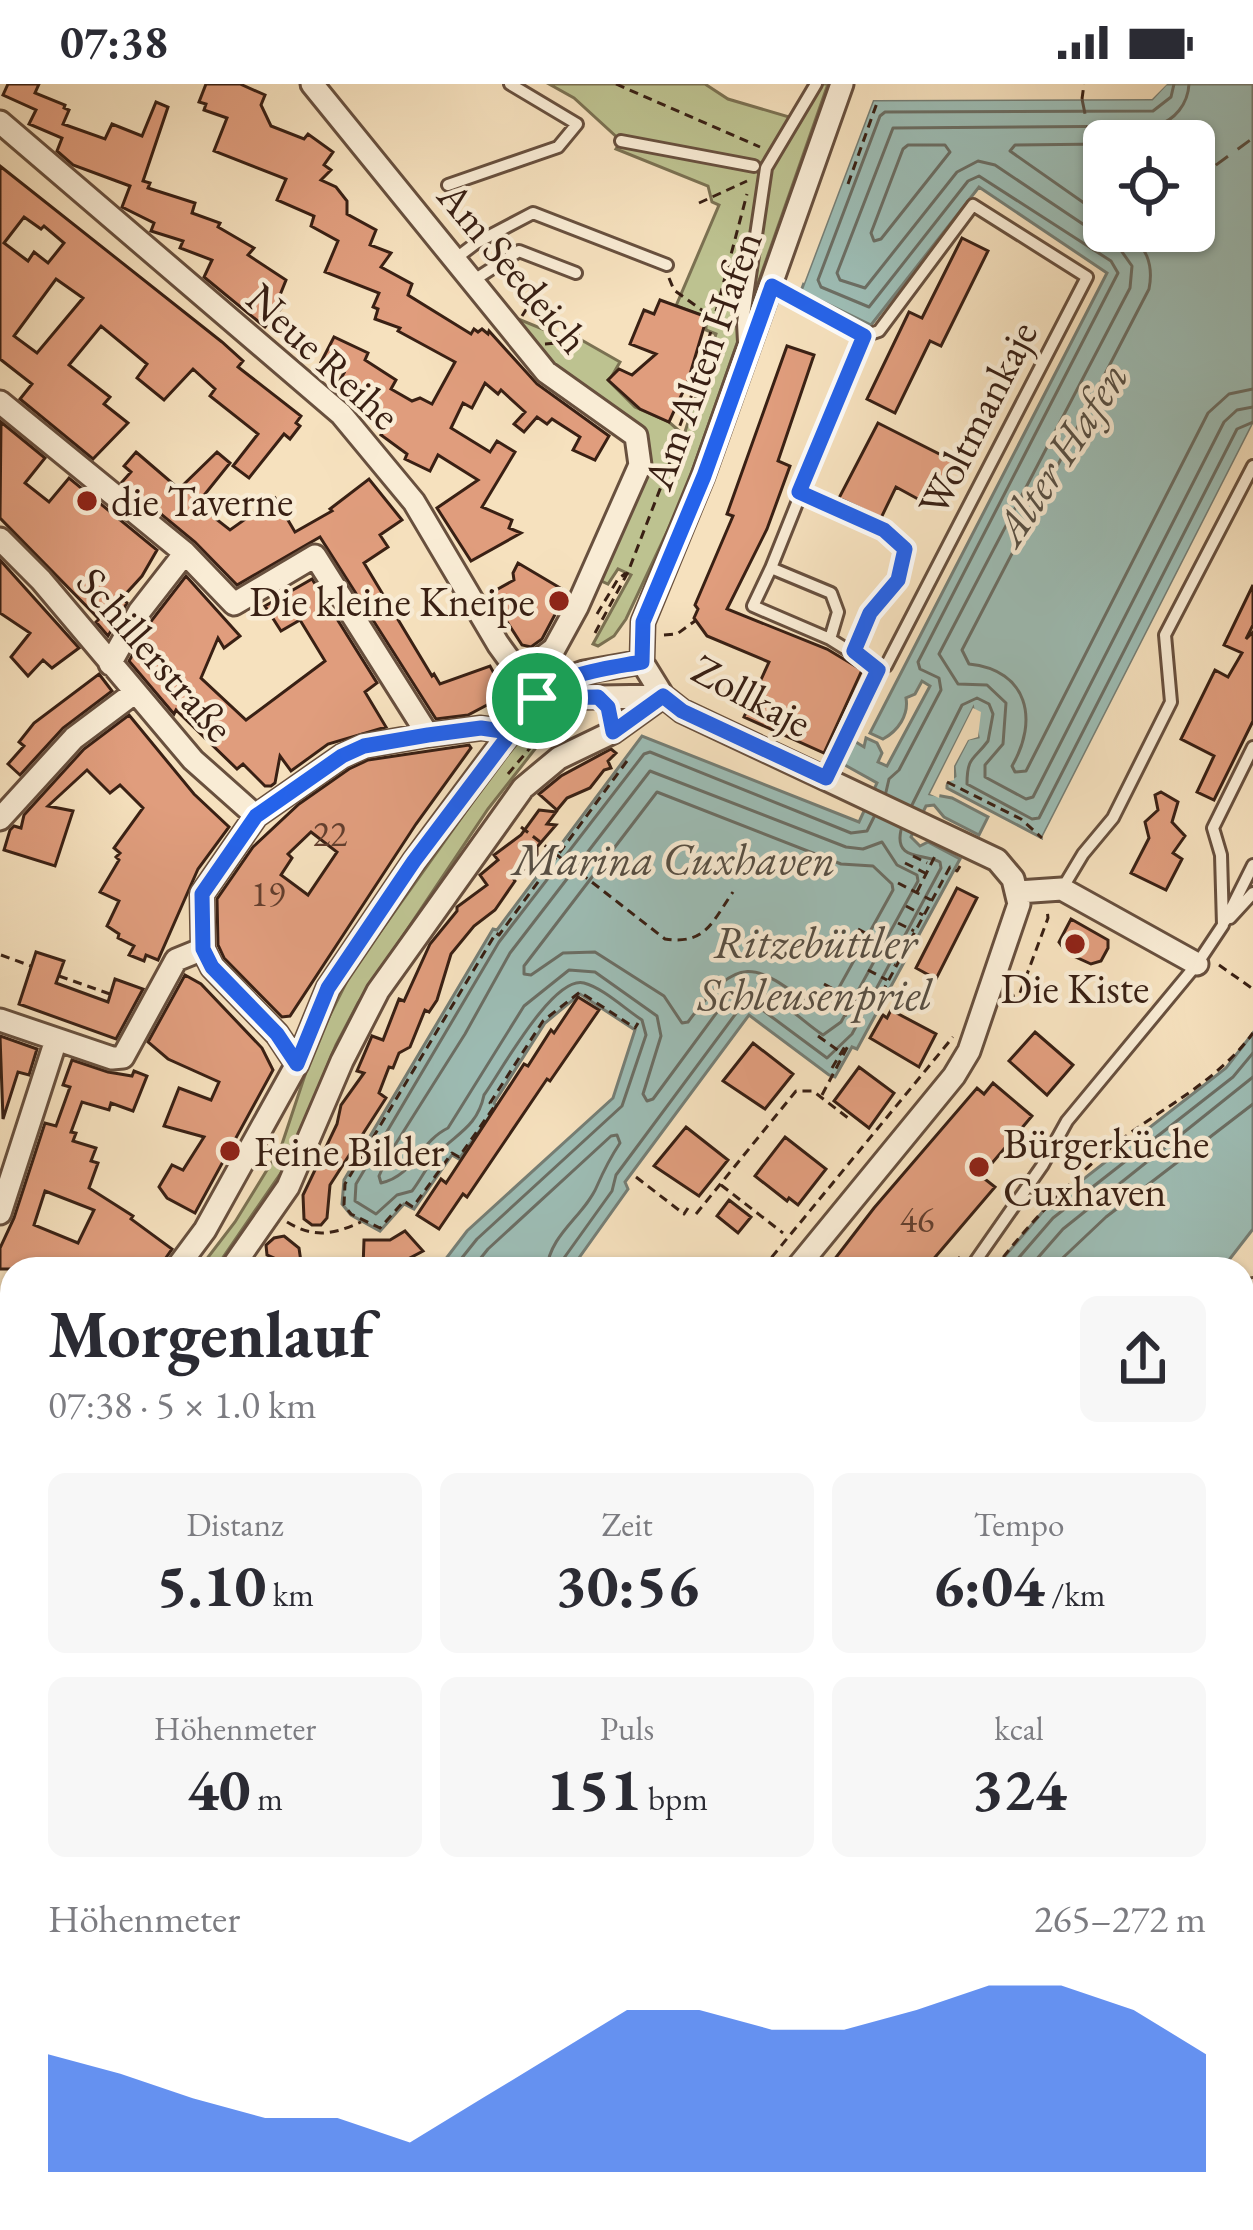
<!DOCTYPE html>
<html lang="de">
<head>
<meta charset="utf-8">
<style>
  body { margin:0; font-family:"EB Garamond",serif; background:#f7f7f7; color:#2b2b33; height:100vh; display:flex; flex-direction:column; font-size:45px; white-space:nowrap }
  * { box-sizing:border-box; margin:0 }
  p { font-size:39px; color:#7c7c81 }
  .icon { flex:none; width:66px; height:66px; fill:none; stroke:currentColor; stroke-width:2; stroke-linecap:round; stroke-linejoin:round }
  .map { position:relative; flex:1; overflow:hidden }
  .drawer { position:absolute; left:0px; top:1173px; width:1254px; height:975px; display:flex; flex-direction:column; background:#fff; border-radius:36px 36px 0 0; box-shadow:0 3px 9px #0004 }
  .drawer>* { flex:none }
  .fabs { position:absolute; left:1083px; top:36px; display:grid; gap:24px }
  .fabs a { display:grid; place-items:center; width:132px; height:132px; border-radius:18px; background:#fff; box-shadow:0 3px 9px #0004; font-size:60px }
  .pin { position:absolute; display:grid; place-items:center; width:102px; height:102px; color:#fff; margin:-51px; border:6px solid #fff; border-radius:50%; box-shadow:0 3px 12px #0007 }
  .round { display:grid; place-items:center; flex:none; width:126px; height:126px; border-radius:18px; background:#f7f7f7 }
  .summary { display:flex; align-items:center; justify-content:space-between; height:204px; padding:0 48px }
  h1 { font-size:66px; font-weight:700; line-height:90px }
  .figures { display:grid; grid-template-columns:repeat(3,1fr); gap:18px; height:204px; padding:12px 48px }
  .figures div { display:grid; align-content:center; border-radius:18px; background:#f7f7f7; text-align:center }
  .figures b { font-size:60px; font-weight:700 }
  .figures small { font-size:33px; font-weight:400 }
  .figures p { font-size:33px }
  .chart { height:336px; padding:24px 48px }
  .chart p { display:flex; justify-content:space-between }
  .chart svg { width:100%; height:216px; margin-top:12px; fill:#2563eb; opacity:.7 }
  .status { display:flex; justify-content:space-between; align-items:center; height:84px; padding:0 60px; background:#fff; direction:ltr }
  .status svg { height:33px; fill:currentColor }
  .map>svg:first-child { display:block }
</style>
</head>
<body>
<div class="status"><b>07:38</b><svg viewBox="0 0 49 12"><path d="M0 12V9h3v3zM5 12V6h3v6zM10 12V3h3v9zM15 12V0h3v12zM26 1h20v11H26zM47 4h2v5h-2z"/></svg></div>
<div class="map">
<svg width="1253" height="2146" viewBox="0 0 1253 2146">
  <rect width="100%" height="100%" fill="#f6e1be"/>
  <filter id="stains"><feTurbulence type="fractalNoise" baseFrequency=".00167" numOctaves="4"/><feColorMatrix values="0 0 0 0 .2 0 0 0 0 .09 0 0 0 0 .02 0 0 0 .5 -.17"/></filter>
  <radialGradient id="worn" r=".72"><stop offset=".6" stop-color="#630" stop-opacity="0"/><stop offset="1" stop-color="#630" stop-opacity=".3"/></radialGradient>
  <path fill="#bdc290" stroke="#7b7152" stroke-width="3" d="M549 0H705L728 15 799 36 821 0H828L682 416 626 535 614 552 598 562 593 560 631 491 618 485 608 500 597 495 647 373 643 348 562 293 516 234 562 253 568 242 571 250 620 278 609 297 635 323 669 338 684 351 716 250 706 246V233L676 222 719 121 712 118 708 102 616 65 621 57 574 14Z
    M533 641 546 651 488 725 358 919 336 961 287 1080 215 1185H199L235 1138 281 1063 315 961 351 889 499 681Z"/>
  <path fill="#9dbdb5" stroke="#757e75" stroke-width="3" fill-rule="evenodd" d="M1166 0H1253V340L1042 754 947 704V698L955 692 954 682 968 655 978 653 973 625 930 710 952 714 988 733 979 751 944 733 934 721 926 722 911 753 920 762 928 758 960 775 857 965 852 963 835 993 829 991 749 931 625 1098 628 1105 571 1185H438L467 1147 613 1014 635 946 580 910 545 939 494 1019 497 1023 459 1075 452 1071 414 1125 404 1120 380 1147 351 1131 342 1120 344 1096 493 845 497 846 642 652 859 738 877 699 843 680 854 657 864 663 866 654 877 659 882 669 878 678 887 682 930 602 922 597 915 610 906 614C909 631 898 647 883 655L870 649 1107 189 979 103 871 241 801 207 873 16 1152 15ZM1104 57H1194V147H1104Z
    M1253 949V1145L1222 1185H994L1045 1125 1226 984Z
    M12 1752V1937L5 1947 0 1943V1768Z
    M1253 1985V2146H1127L1135 2136H1242V1999Z
    M366 2136H485L477 2146H379Z"/>
  <path fill="#f6e1be" d="M1158 0H1167L1152 15 873 16 804 199 799 196 870 11 1150 9Z
    M1253 340V353L1047 757 1042 754Z
    M973 624 981 628 978 653 968 656 954 682V696L947 698 942 707 941 701 939 714 930 710Z"/>
  <g fill="none" stroke-linecap="round" stroke-linejoin="round">
    <path stroke="#6b6e64" stroke-width="3" d="M1189 0C1188 20 1175 36 1156 42L893 44 837 189 840 196 865 204 957 88 978 77 995 81 1120 165 1132 182 1130 204 939 570 958 600 987 601 1006 619 1003 660 985 681V693L1026 715 1033 713 1224 338 1237 326 1253 323
      M1104 60 1015 61 1010 67 1104 133
      M908 61H945L950 68 881 155 874 157 871 149 903 65Z
      M1126 147C1146 162 1154 180 1149 205L962 566 969 580C1028 586 1039 636 1012 682L1015 688 1026 687 1208 329 1229 310 1253 305
      M650 687 846 763 863 765 882 758 897 781 917 791 918 797 841 938 823 951C795 933 759 888 726 916L653 1015 647 1017 643 1010 661 952 657 932 595 888 569 886 524 922 448 1044C419 1058 414 1092 381 1099L379 1092 388 1072 465 950 510 869Z
      M657 708 841 780 873 782 892 800 893 806 826 927H819C754 879 741 866 688 938L682 939 664 912 595 868 563 869 531 891 524 890V882Z
      M886 708 889 695 899 686 941 606 939 594 920 585 918 578 1118 189 1111 177 979 92 968 97 869 223 821 203 818 196 880 32 885 28 1153 27 1171 13 1174 0
      M912 721 962 621 977 614 989 620 993 630 988 657C974 676 967 672 967 700L1032 735 1039 734 1237 345 1253 338
      M453 1185 477 1155 622 1022 646 951 642 936C625 925 603 904 584 899 553 891 500 989 484 1011 478 1040 460 1048 442 1065 430 1076 422 1094 412 1107L397 1111 376 1130 355 1117 356 1100 499 858 644 670 650 668 851 749 867 747 874 733
      M472 1185 488 1165 611 1052 617 1051 620 1059C610 1074 604 1086 597 1102 585 1131 549 1151 547 1185
      M562 1185 564 1174 612 1107 616 1091 740 924 757 922 827 974 852 950 941 784 940 778C923 769 894 777 901 746
      M1009 1185 1053 1134 1233 993 1253 969
      M1028 1185 1063 1145 1253 993
      M1051 1185 1106 1133 1253 1020"/>
    <path stroke="#574f44" stroke-width="3" stroke-dasharray="15 12" stroke-linecap="butt" d="M1082 15 1095 79 1104 82
      M1194 97 1253 54"/>
  </g>
  <path fill="#e09d7d" stroke="#392014" stroke-width="3" fill-rule="evenodd" d="M8 0H39L35 9 65 21 64 24 69 26 63 40 105 55 112 40 142 52 156 18 168 23 143 97 150 99 148 104 195 119 192 129 220 139 218 143 254 164 248 171 286 196 278 216 284 221 265 243 204 193 212 176 180 164 183 157 151 147 154 139 122 123 130 102 73 81 57 67 62 54 29 40 36 26 3 11Z
    M206 0H240L265 11 261 21 271 42 304 55 308 50 333 68 324 81 331 86 321 96 336 103 347 117V130L376 146 370 161 391 169 381 183 412 200 408 211 471 250 474 245 478 248 482 245 488 250 489 247 537 300 609 352 595 376 573 366 580 353 552 335 547 340 537 333 524 348 514 340 525 328 501 306 498 310 485 299 472 324 463 319 451 344 490 368 497 357 515 368 482 423 512 436 509 444 521 449 471 477 437 424 478 396 438 371 430 387 405 375 407 370 381 351 389 340 359 324 367 309 340 296 344 289 321 278 334 253 368 269 365 276 396 296 391 305 412 317 420 314 432 320 455 278 398 247 400 244 375 235 378 225 373 223 379 209 325 188 338 157 311 142 314 132 277 116 286 95 214 67 227 34 204 26 206 20 199 18Z
    M0 82 222 258 243 277 238 283 301 332 296 339 300 342 290 355 284 350 249 394 233 382 258 350 210 312 215 305 193 285 164 316 137 294 147 280 101 242 69 281 110 313 104 320 128 339 93 375 20 315 32 300 0 275ZM24 133 41 145 44 142 64 159 48 179 34 168 28 177 4 159ZM56 195 83 214 37 269 14 252Z
    M962 154 988 167 941 262 930 257 895 329 867 315 909 228 922 234Z
    M660 216 707 233 688 297 669 338 640 325 608 296 619 285 632 291 656 270 630 260 644 226 654 230Z
    M787 262 814 271 778 377 790 382 767 445 727 525 827 565 862 586 824 669 744 633 769 578 707 552 694 534 698 525 695 521 733 432 727 430Z
    M1 338 45 374 25 399 49 418 69 394 157 466 142 492 122 514 127 519 108 552 96 538 99 535 0 434Z
    M878 339 953 377 929 421 896 403 881 434 839 414Z
    M136 368 179 405 217 368 230 379 197 420 230 446 275 414 295 448 332 427 330 425 369 395 402 436 380 451 388 463 364 479 432 592 434 590 440 600 490 582 506 611 468 631 436 635 320 453 237 501 195 458 122 398 131 388 124 382Z
    M0 476 79 564 52 584 43 576 28 592 11 573 30 549 0 529Z
    M518 479 567 508 542 555 531 563 522 561 489 510 514 496 513 489Z
    M186 492 240 552 224 564 218 554 201 594 246 636 325 577 300 536 281 547 265 522 312 495 377 599 365 608 386 643 328 660 291 687 280 672 275 699 271 702H265L243 680 237 685 176 626 174 630 129 577 152 536Z
    M1253 501V541L1246 555 1253 548V637L1214 716 1197 708 1214 672 1181 655 1215 586 1228 593 1242 569 1224 561Z
    M99 590 112 607 63 644 20 691 8 680 24 662 19 658 34 639Z
    M129 631 194 710 229 743 198 785 158 876 146 871 144 877 129 871 134 862 118 854 119 850 107 842 119 817 100 808 119 776 116 773 120 769 114 764 143 724 120 701 110 709 87 686 48 722 73 727 55 782 4 766 10 746 14 742 21 744 24 731 84 665Z
    M469 661 471 664 416 740 290 932 282 933 224 874 218 861 217 815 253 763 299 720 349 685 368 676ZM311 748 337 768 308 811 281 791 292 774 288 770Z
    M611 665 616 669 608 677 611 684 604 686 590 704 567 714 557 726 539 710 561 692Z
    M1161 708 1178 718 1172 738 1185 752 1173 769 1182 775 1166 806 1131 789 1149 754 1145 738 1158 726 1155 711Z
    M539 726 556 728 547 740 556 741 537 763V774L513 794 515 797 495 826 474 842 451 870 437 916 429 928 425 926 410 963 399 969 393 984 389 983 379 1009 386 1014 330 1101 327 1134 321 1141H312L304 1135 303 1111 337 1040 341 1021 364 989 357 987 372 952 383 956 399 915 404 917 430 860 457 827V823L487 801 480 791 498 776 494 771 521 751Z
    M957 804 977 814 936 895 916 884Z
    M1071 835 1108 856V864L1101 877 1091 880 1067 869 1059 858Z
    M36 868 64 877 56 899 108 918 115 895 143 905 116 955 19 920Z
    M185 891 201 900 262 964 273 986 195 1129 167 1114 159 1103 172 1081 183 1086 204 1053 164 1042 179 1004 211 1016 219 998 168 975 148 958Z
    M578 913 599 926 550 997 547 995 467 1113 463 1110 439 1145 417 1131 441 1095 446 1099 524 980 528 982 551 946 554 949Z
    M891 926 936 950 919 983 870 954 883 931 887 934Z
    M1035 948 1073 981 1047 1011 1009 977Z
    M0 952 37 965 29 991 18 988 3 1035Z
    M753 959 793 990 765 1025 723 997Z
    M72 976 108 988 132 992 134 987 147 992 133 1027 111 1019 109 1026 82 1018 71 1048 76 1049 73 1057 96 1064 91 1077 98 1079 89 1104 133 1132 131 1135 172 1165 158 1185H0V1164L14 1134 45 1039 56 1042 70 1003 63 1001ZM45 1107 94 1126 78 1159 34 1141Z
    M859 983 894 1009 869 1044 834 1017Z
    M993 999 1032 1032 981 1092 995 1103 925 1185H827L874 1124 977 1004 984 1010Z
    M686 1043 728 1076 699 1112 654 1082Z
    M785 1053 826 1085 798 1121 789 1114 787 1117 755 1092Z
    M729 1116 751 1133 738 1149 717 1132Z
    M405 1147 423 1167 389 1185 363 1184 364 1156H390Z
    M284 1152 299 1164 302 1185H276L274 1174 267 1171 266 1161 274 1154Z"/>
  <g fill="none" stroke-linecap="round" stroke-linejoin="round">
    <defs>
      <path id="lane" d="M621 57 754 82
        M448 101 558 63 577 40 510 0
        M455 175 476 159 533 129 667 181
        M471 198 519 167 576 189
        M772 202 864 252 879 247 973 121 1087 193 886 582 878 585 826 694
        M864 252 771 484 831 509 838 528 830 555 878 585
        M744 258 743 239 766 84 816 0
        M799 408 884 446 905 465 899 497 870 529 853 567
        M771 484 753 522 830 555
        M1062 805 1083 770 1113 734 1171 618 1165 551 1253 382
        M1230 834 1253 809
        M1225 837 1253 781
        M970 1185 1042 1082 1067 1037 1197 880 1223 841 1221 771 1213 744 1253 663
        M1242 1213 1253 1200
        M0 1926 10 1912
        M505 2146 513 2136"/>
      <path id="street" d="M312 0 546 288 636 352 640 381 577 523 554 565 520 590
        M0 38 341 330 414 418 498 560 537 614
        M0 318 185 469 234 520 315 472 428 651
        M0 455 41 496 193 676 256 732
        M110 580 139 528 185 469
        M537 614 662 612
        M0 735 74 654 134 609
        M1018 808 1062 805 1197 880
        M0 936 112 974 123 973 176 876 203 865
        M297 980 277 950 212 883 203 865 202 810 256 732 342 672 364 662 428 651 481 644 510 648
        M0 1129 56 956
        M176 1185 205 1146 297 980 328 904 414 777 510 648 554 599 584 588 642 578
        M231 1185 288 1103 342 977 378 907 523 704 559 674 613 648 663 612
        M796 1185 954 992 969 967 1019 820 1013 795 997 776 682 627 663 612 642 578 643 538 703 392 842 0
        M0 1363 12 1361
        M1242 1377 1253 1363
        M0 1430 12 1414
        M0 1502 12 1484
        M1242 1852 1253 1843
        M639 2146 647 2136
        M921 2146 927 2136"/>
      <path id="secondary" d="M255 2146 257 2136"/>
      <path id="primary" d="M0 2060 12 2070
        M0 2091 12 2102
        M45 2136 53 2146
        M80 2136 86 2146"/>
    </defs>
    <use href="#lane" stroke="#68503e" stroke-width="16"/>
    <use href="#street" stroke="#68503e" stroke-width="27"/>
    <use href="#secondary" stroke="#392014" stroke-width="36"/>
    <use href="#primary" stroke="#392014" stroke-width="39"/>
    <path stroke="#392014" stroke-width="3" stroke-dasharray="9 6" stroke-linecap="butt" d="M616 0 760 63
      M1082 15 1084 0
      M848 100 878 16
      M699 119 747 97
      M669 194 674 206 713 234
      M522 232 531 218
      M545 260 573 258 580 247
      M597 530 618 495 626 489
      M595 549 628 488 669 382 672 362 699 292 747 110
      M664 551 677 550 695 537
      M627 677 499 851 496 849 345 1100 344 1121 351 1130 380 1144 404 1117 413 1123 452 1069 459 1073 494 1023 490 1019 543 937 580 908 635 944 638 939
      M508 690 530 664
      M947 698 1021 735 1042 754
      M521 743 665 855C706 861 712 838 733 808
      M913 772 927 779
      M905 779 925 789
      M898 799 931 816
      M917 808 935 772
      M906 822 923 831
      M898 839 914 847
      M858 845 902 869
      M1 871 31 882
      M881 873 895 881
      M1219 881 1253 905
      M868 886 887 896
      M59 892 110 910
      M824 900 872 927 950 783 957 787 960 782
      M863 904 879 911
      M1006 914 1020 909 1048 834 1047 825
      M845 932 853 919
      M818 952 839 967
      M832 984 847 959
      M822 1011 849 960
      M636 1093 684 1130 688 1124
      M721 1101 783 1149
      M696 1130 796 1007H813L848 1034
      M287 1138C315 1155 334 1150 361 1138
      M762 1185 953 953
      M949 1185 960 1173
      M994 1185C1026 1143 1062 1105 1102 1071 1153 1027 1212 1004 1253 949
      M1242 1341 1253 1327
      M1242 1409 1253 1395
      M0 1773 12 1758
      M1242 1971 1253 1957
      M1242 1999 1253 1984
      M343 2136 355 2146
      M763 2136 776 2146
      M610 2146 618 2136
      M1104 2146 1112 2136
      M1127 2146 1135 2136"/>
    <use href="#lane" stroke="#f9ecd5" stroke-width="10"/>
    <use href="#street" stroke="#f9ecd5" stroke-width="21"/>
    <use href="#secondary" stroke="#f9ecd5" stroke-width="30"/>
    <use href="#primary" stroke="#f6e1be" stroke-width="33"/>
  </g>
  <g fill="none" stroke-linecap="round" stroke-linejoin="round">
    <defs>
      <path id="route" d="M537 614 509 648 481 644 428 651 364 662 342 672 256 732 202 810 203 865 212 883 277 950 297 980 328 904 414 777 537 614 598 613 608 623 613 648 663 612 682 627 826 694 878 586 854 567 870 529 898 496 905 465 884 446 799 408 864 252 772 202 704 392 643 538 642 578C604 585 567 588 537 614"/>
    </defs>
    <use href="#route" stroke="#fff" stroke-width="24"/>
    <use href="#route" stroke="#2563eb" stroke-width="15"/>
  </g>
  <g fill="#8f2418" stroke="#f9ecd5" stroke-width="4.5">
    <circle cx="87" cy="417" r="12"/>
    <circle cx="559" cy="517" r="12"/>
    <circle cx="1075" cy="860" r="12"/>
    <circle cx="230" cy="1067" r="12"/>
    <circle cx="979" cy="1083" r="12"/>
  </g>
  <g text-anchor="middle" stroke-width="9" stroke-linejoin="round" paint-order="stroke">
    <g font-size="36" fill="#633f2e">
      <text x="330" y="762">22</text>
      <text x="268" y="822">19</text>
      <text x="917" y="1148">46</text>
    </g>
    <g font-size="42" fill="#392014" stroke="#f9ecd5">
      <text transform="translate(514 183) rotate(50)" y="15">Am Seedeich</text>
      <text transform="translate(324 272) rotate(43)" y="15">Neue Reihe</text>
      <text transform="translate(702 276) rotate(-70)" y="15">Am Alten Hafen</text>
      <text transform="translate(977 334) rotate(-63)" y="15">Woltmankaje</text>
      <text transform="translate(156 570) rotate(49)" y="15">Schillerstraße</text>
      <text transform="translate(752 611) rotate(28)" y="15">Zollkaje</text>
    </g>
    <g font-size="42" fill="#392014" stroke="#f9ecd5" text-anchor="start">
      <text x="111" y="432">die Taverne</text>
      <text x="535" y="532" text-anchor="end">Die kleine Kneipe</text>
      <text x="1075" y="919" text-anchor="middle">Die Kiste</text>
      <text x="1003" y="1074">Bürgerküche<tspan x="1003" dy="48">Cuxhaven</tspan></text>
      <text x="254" y="1082">Feine Bilder</text>
    </g>
    <g font-size="45" font-style="italic" fill="#574f44" stroke="#f9ecd5">
      <text transform="translate(1060 369) rotate(-57)" y="16">Alter Hafen</text>
      <text x="674" y="791">Marina Cuxhaven</text>
      <text x="815" y="874">Ritzebüttler<tspan x="815" dy="52">Schleusenpriel</tspan></text>
    </g>
  </g>
  <rect width="100%" height="100%" filter="url(#stains)"/>
  <rect width="100%" height="100%" fill="url(#worn)"/>
</svg>
<div class="fabs">
<a><svg class="icon" aria-label="locate" viewBox="0 0 24 24"><circle cx="12" cy="12" r="6"/><path d="M12 2v4M12 18v4M2 12h4M18 12h4"/></svg></a>
</div>
<div class="pin" style="left:537px;top:614px;background:#1e9e55"><svg class="icon" aria-label="arrive" viewBox="0 0 24 24"><path d="M6 21V4h12l-3 4 3 4H6"/></svg></div>
<section class="drawer">
<div class="summary"><div><h1>Morgenlauf</h1><p>07:38 · 5 × 1.0 km</p></div><a class="round"><svg class="icon" aria-label="share" viewBox="0 0 24 24"><path d="M12 15V3M7 8l5-5 5 5M5 13v7h14v-7"/></svg></a></div>
<div class="figures">
<div><p>Distanz</p><b>5.10<small> km</small></b></div>
<div><p>Zeit</p><b>30:56</b></div>
<div><p>Tempo</p><b>6:04<small> /km</small></b></div>
</div>
<div class="figures">
<div><p>Höhenmeter</p><b>40<small> m</small></b></div>
<div><p>Puls</p><b>151<small> bpm</small></b></div>
<div><p>kcal</p><b>324</b></div>
</div>
<div class="chart"><p><span>Höhenmeter</span>265–272 m</p>
<svg viewBox="0 0 160 44" preserveAspectRatio="none"><path d="M0 44V20L10 24L20 29L30 33L40 33L50 38L60 29L70 20L80 11L90 11L100 15L110 15L120 11L130 6L140 6L150 11L160 20V44z"/></svg>
</div>
</section>
</div>
</body>
</html>
